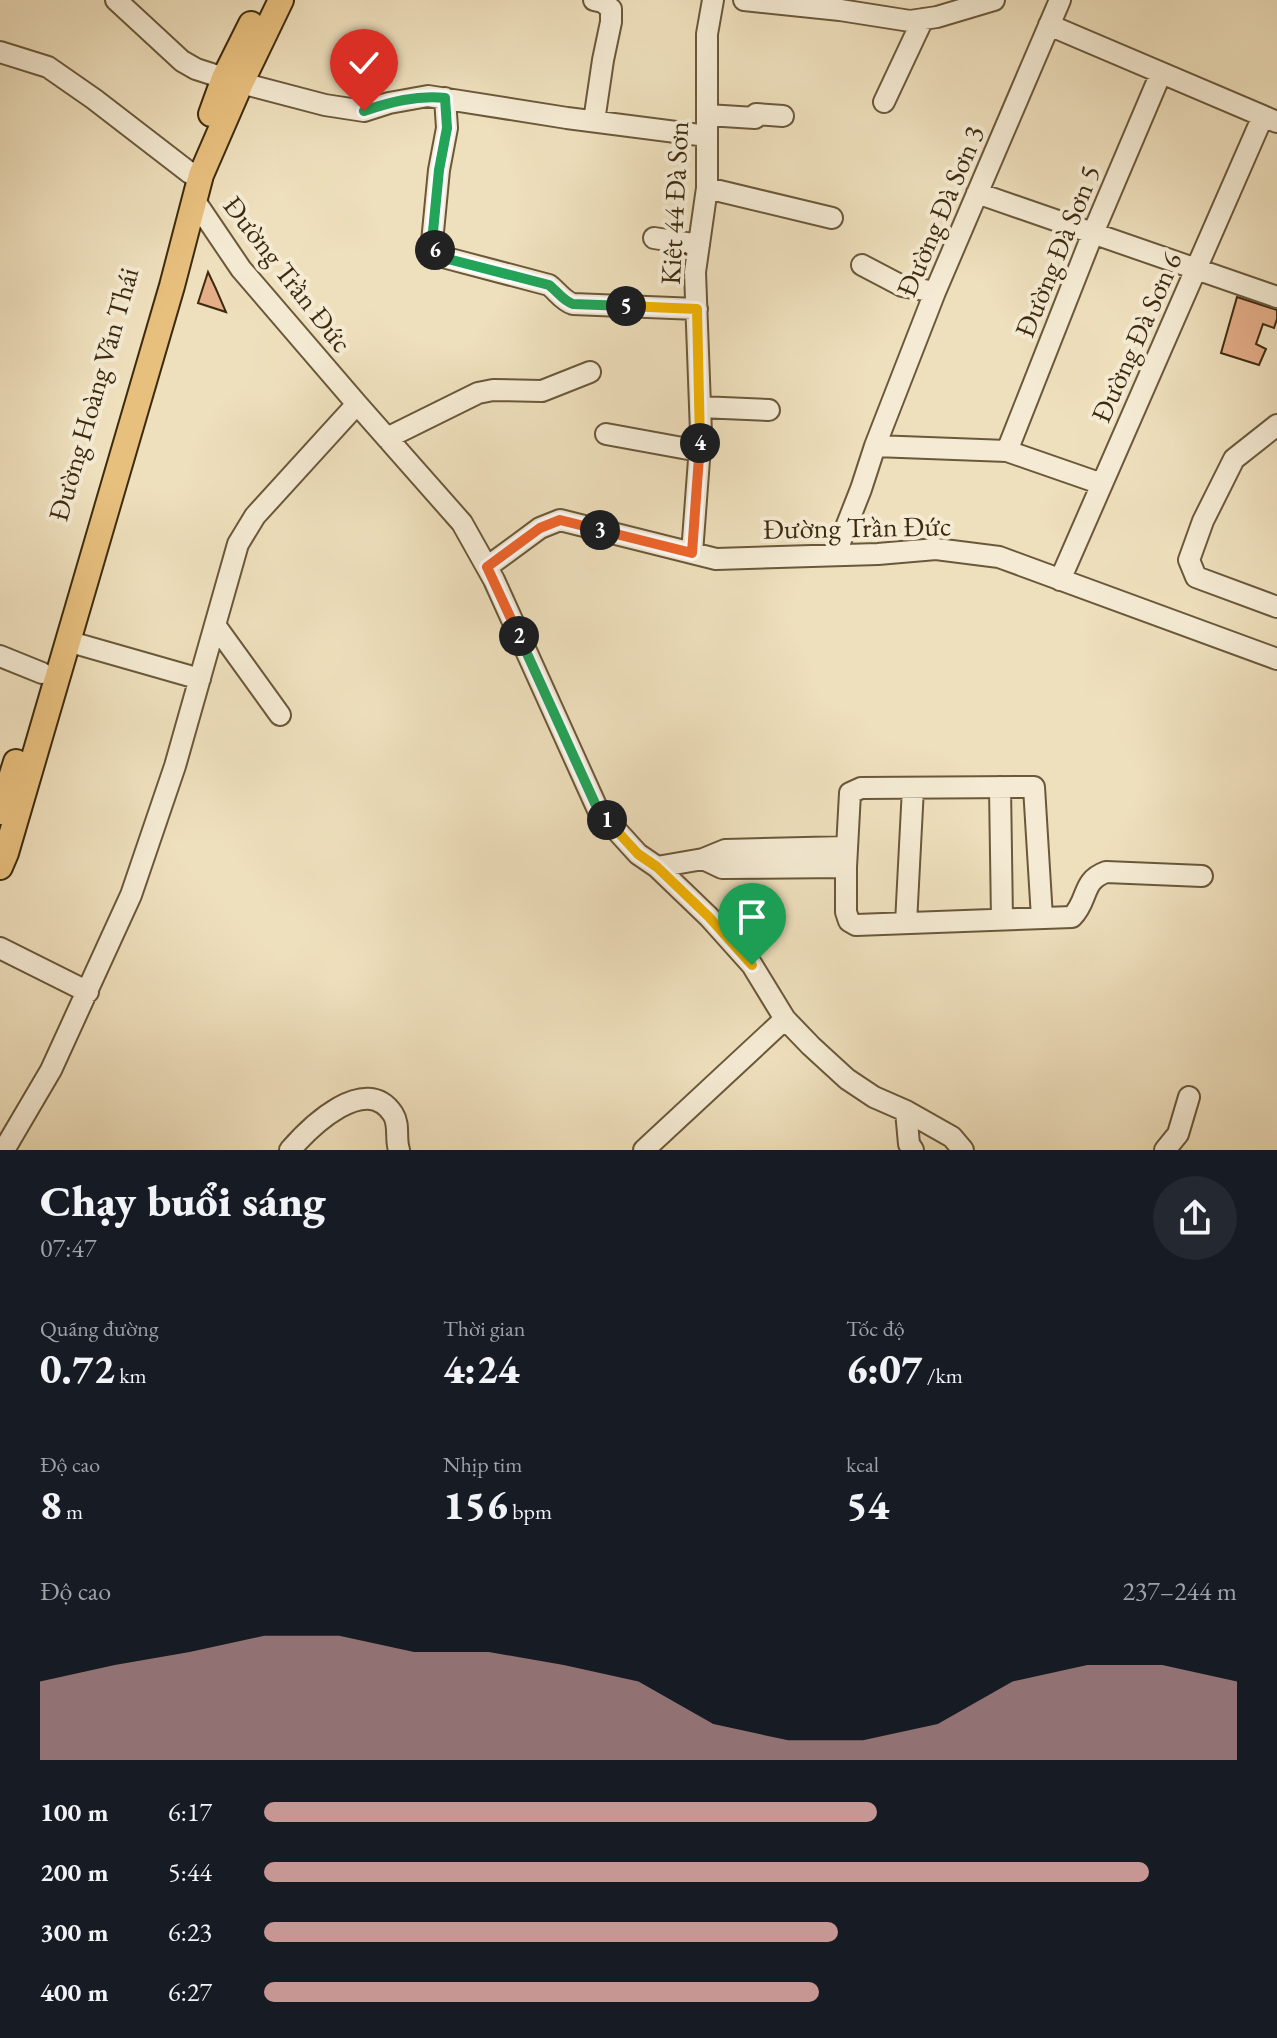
<!DOCTYPE html>
<html lang="vi">
<head>
<meta charset="utf-8">
<style>
  body { margin:0; font-family:"EB Garamond",serif; background:#242831; color:#f1f3f6; height:100vh; display:flex; flex-direction:column; font-size:30px; white-space:nowrap }
  * { box-sizing:border-box; margin:0 }
  p { font-size:26px; color:#9ea1a6 }
  .icon { flex:none; width:44px; height:44px; fill:none; stroke:currentColor; stroke-width:2; stroke-linecap:round; stroke-linejoin:round }
  .map { position:relative; height:1150px; overflow:hidden }
  .sheet { display:flex; flex-direction:column; background:#171b24; flex:1 }
  .sheet>* { flex:none }
  .pin { position:absolute; display:grid; place-items:center; width:68px; height:68px; color:#fff; margin:-82px -34px; border-radius:50% 50% 50% 0; rotate:-45deg; box-shadow:0 0 8px #0007 }
  .pin .icon { rotate:45deg }
  .km { position:absolute; width:40px; height:40px; margin:-20px; border-radius:50%; background:#222; color:#fff; font-size:22px; line-height:40px; text-align:center }
  .round { display:grid; place-items:center; flex:none; width:84px; height:84px; border-radius:42px; background:#242831 }
  .headline { display:flex; align-items:center; justify-content:space-between; height:136px; padding:0 40px }
  h1 { font-size:44px; font-weight:800; line-height:60px }
  .figures { display:grid; grid-template-columns:repeat(3,1fr); gap:12px; height:136px; padding:8px 40px }
  .figures div { display:grid; align-content:center }
  .figures b { font-size:40px; font-weight:800 }
  .figures small { font-size:22px; font-weight:400 }
  .figures p { font-size:22px }
  .chart { height:224px; padding:16px 40px }
  .chart p { display:flex; justify-content:space-between }
  .chart svg { width:100%; height:144px; margin-top:8px; fill:#c59692; opacity:.7 }
  ul { padding:0 40px; list-style:none; font-size:26px }
  li { display:grid; grid-template-columns:128px 96px 1fr; align-items:center; height:60px }
  li i { height:20px; border-radius:10px; background:#c59692 }
  .map>svg:first-child { display:block }
</style>
</head>
<body>
<div class="map">
<svg width="1277" height="1150" viewBox="0 0 1277 1150">
  <rect width="100%" height="100%" fill="#efe0bd"/>
  <filter id="stains"><feTurbulence type="fractalNoise" baseFrequency=".0025" numOctaves="4"/><feColorMatrix values="0 0 0 0 .2 0 0 0 0 .09 0 0 0 0 .02 0 0 0 .5 -.17"/></filter>
  <radialGradient id="worn" r=".72"><stop offset=".6" stop-color="#630" stop-opacity="0"/><stop offset="1" stop-color="#630" stop-opacity=".3"/></radialGradient>
  <path fill="#e5ae89" stroke="#3d2b0f" stroke-width="2" d="M208 272 216 289 226 312 198 303Z
    M1237 297 1277 310V319L1274 328 1263 324 1256 344 1266 349 1259 365 1221 353Z"/>
  <g fill="none" stroke-linecap="round" stroke-linejoin="round">
    <defs>
      <path id="minor" d="M116 0 182 61 196 69 224 78
        M594 0 603 2 611 9V22L603 60 594 121
        M744 0 840 10 910 21 937 17 994 0
        M1049 25 1277 122
        M0 52 48 67 94 99 190 173
        M241 83 325 105 364 111 389 103 428 96 567 118 707 136
        M445 98 447 128 439 170 432 242 436 252 439 256 549 285C557 291 563 301 573 304L697 309
        M884 102 923 19
        M707 115 755 118 756 114 783 116
        M707 188 832 218
        M977 193 1277 297
        M195 201 241 269 357 404 462 523 494 580 598 810 638 854 657 867 709 917 752 965 785 1019 811 1046 847 1079 874 1097 906 1111 952 1137 963 1150
        M654 238 699 245
        M862 265 902 286 935 292
        M700 407 769 410
        M1277 425 1234 459 1203 521 1189 560 1196 577 1277 607
        M606 434 699 451
        M387 438 478 393 493 390 542 391 590 372
        M875 446 1007 451 1102 484
        M1007 451 1093 233 1161 73
        M692 553 701 433 695 272 707 188V34L713 0
        M835 555 861 489 875 446 935 292 1060 0
        M487 567 540 528 560 520 716 559 878 554 936 549 999 557 1277 659
        M1060 580 1263 116
        M215 625 280 715
        M67 641 200 679
        M0 656 42 673
        M1000 787 1002 919
        M657 867 703 859
        M846 867 722 868 703 859 725 850 847 847
        M1042 918 1034 787 861 788 850 793 846 867V912L849 921 856 925 1072 917C1089 900 1081 881 1106 872L1202 876
        M906 923 913 788
        M0 948 88 992
        M906 1111 909 1144 913 1150
        M4 1150 51 1070 131 895 175 766 238 544 255 516 357 404
        M290 1150C310 1127 366 1072 393 1114 400 1125 395 1138 399 1150
        M644 1150 785 1019
        M1165 1150 1178 1134 1189 1097"/>
      <path id="major" d="M211 114 224 78 251 24
        M0 812 16 762
        M0 867 6 853 172 286 201 175 241 83 281 0"/>
    </defs>
    <use href="#minor" stroke="#6a583a" stroke-width="24"/>
    <use href="#major" stroke="#3d2b0f" stroke-width="28"/>
    <use href="#minor" stroke="#f5ebd4" stroke-width="20"/>
    <use href="#major" stroke="#e8c07e" stroke-width="24"/>
  </g>
  <g fill="none" stroke-linecap="round" stroke-linejoin="round">
    <defs>
      <path id="split-1" d="M607 820 638 854 657 867 709 917 752 965"/>
      <path id="split-2" d="M519 636 598 810 607 820"/>
      <path id="split-3" d="M519 636 487 567 540 528 560 520 600 530"/>
      <path id="split-4" d="M600 530 692 553 700 443"/>
      <path id="split-5" d="M626 306 697 309 700 443"/>
      <path id="split-6" d="M435 250 444 258 549 285C557 291 563 301 573 304L626 306"/>
      <path id="split-7" d="M364 111C390 102 417 95 445 98L447 128 439 170 432 242 435 250"/>
    </defs>
    <use href="#split-1" stroke="#fff" stroke-width="16"/>
    <use href="#split-2" stroke="#fff" stroke-width="16"/>
    <use href="#split-3" stroke="#fff" stroke-width="16"/>
    <use href="#split-4" stroke="#fff" stroke-width="16"/>
    <use href="#split-5" stroke="#fff" stroke-width="16"/>
    <use href="#split-6" stroke="#fff" stroke-width="16"/>
    <use href="#split-7" stroke="#fff" stroke-width="16"/>
    <use href="#split-1" stroke="#f5b400" stroke-width="10"/>
    <use href="#split-2" stroke="#22a559" stroke-width="10"/>
    <use href="#split-3" stroke="#f0652b" stroke-width="10"/>
    <use href="#split-4" stroke="#f0652b" stroke-width="10"/>
    <use href="#split-5" stroke="#f5b400" stroke-width="10"/>
    <use href="#split-6" stroke="#22a559" stroke-width="10"/>
    <use href="#split-7" stroke="#22a559" stroke-width="10"/>
  </g>
  <g text-anchor="middle" stroke-width="8" stroke-linejoin="round" paint-order="stroke">
    <g font-size="28" fill="#3d2b0f" stroke="#f5ebd4">
      <text transform="translate(674 203) rotate(-87)" y="10">Kiệt 44 Đà Sơn</text>
      <text transform="translate(940 211) rotate(-67)" y="10">Đường Đà Sơn 3</text>
      <text transform="translate(1057 251) rotate(-68)" y="10">Đường Đà Sơn 5</text>
      <text transform="translate(288 274) rotate(52)" y="10">Đường Trần Đức</text>
      <text transform="translate(1136 337) rotate(-66)" y="10">Đường Đà Sơn 6</text>
      <text transform="translate(93 394) rotate(-74)" y="10">Đường Hoàng Văn Thái</text>
      <text transform="translate(857 527) rotate(-1)" y="10">Đường Trần Đức</text>
    </g>
  </g>
  <rect width="100%" height="100%" filter="url(#stains)"/>
  <rect width="100%" height="100%" fill="url(#worn)"/>
</svg>
<div class="pin" style="left:752px;top:965px;background:#1e9e55"><svg class="icon" aria-label="arrive" viewBox="0 0 24 24"><path d="M6 21V4h12l-3 4 3 4H6"/></svg></div>
<div class="pin" style="left:364px;top:111px;background:#d93025"><svg class="icon" aria-label="check" viewBox="0 0 24 24"><path d="M5 12l5 5 9-10"/></svg></div>
<b class="km" style="left:607px;top:820px">1</b>
<b class="km" style="left:519px;top:636px">2</b>
<b class="km" style="left:600px;top:530px">3</b>
<b class="km" style="left:700px;top:443px">4</b>
<b class="km" style="left:626px;top:306px">5</b>
<b class="km" style="left:435px;top:250px">6</b>
</div>
<section class="sheet">
<div class="headline"><div><h1>Chạy buổi sáng</h1><p>07:47</p></div><a class="round"><svg class="icon" aria-label="share" viewBox="0 0 24 24"><path d="M12 15V3M7 8l5-5 5 5M5 13v7h14v-7"/></svg></a></div>
<div class="figures">
<div><p>Quãng đường</p><b>0.72<small> km</small></b></div>
<div><p>Thời gian</p><b>4:24</b></div>
<div><p>Tốc độ</p><b>6:07<small> /km</small></b></div>
</div>
<div class="figures">
<div><p>Độ cao</p><b>8<small> m</small></b></div>
<div><p>Nhịp tim</p><b>156<small> bpm</small></b></div>
<div><p>kcal</p><b>54</b></div>
</div>
<div class="chart"><p><span>Độ cao</span>237–244 m</p>
<svg viewBox="0 0 160 44" preserveAspectRatio="none"><path d="M0 44V20L10 15L20 11L30 6L40 6L50 11L60 11L70 15L80 20L90 33L100 38L110 38L120 33L130 20L140 15L150 15L160 20V44z"/></svg>
</div>
<ul>
<li><b>100 m</b>6:17<i style="width:63%"></i></li>
<li><b>200 m</b>5:44<i style="width:91%"></i></li>
<li><b>300 m</b>6:23<i style="width:59%"></i></li>
<li><b>400 m</b>6:27<i style="width:57%"></i></li>
</ul>
</section>
</body>
</html>
